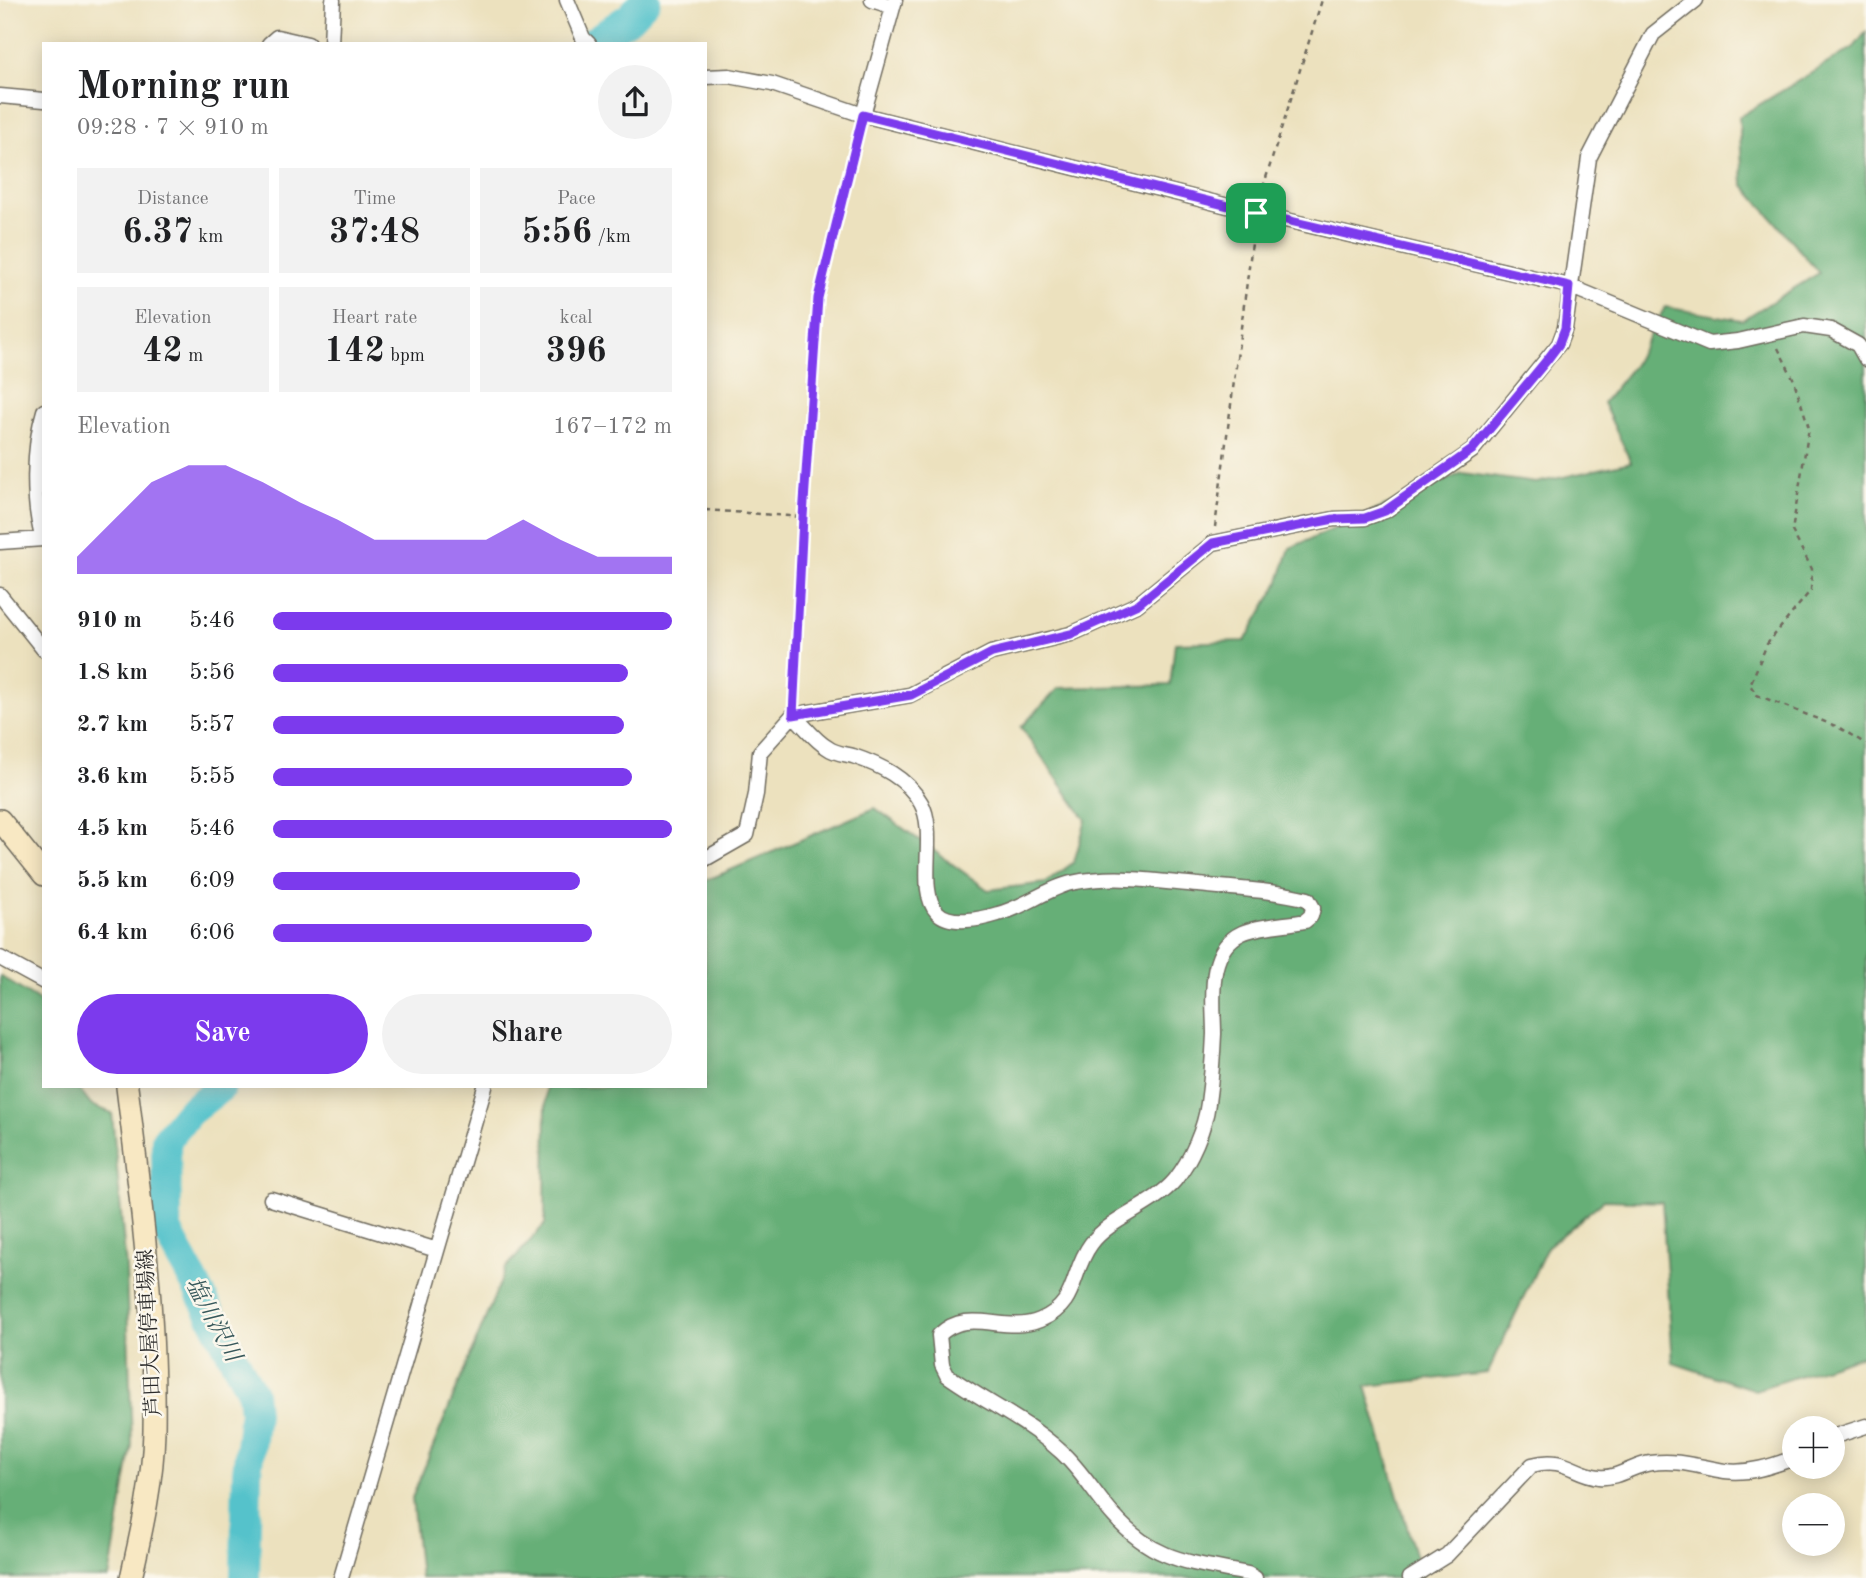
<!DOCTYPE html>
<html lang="en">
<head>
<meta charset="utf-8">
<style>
  body { margin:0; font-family:"Old Standard TT","Noto Serif JP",serif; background:#f2f2f2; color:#202124; height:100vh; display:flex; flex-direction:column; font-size:26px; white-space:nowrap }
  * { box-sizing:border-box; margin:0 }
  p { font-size:23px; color:#757577 }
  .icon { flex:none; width:38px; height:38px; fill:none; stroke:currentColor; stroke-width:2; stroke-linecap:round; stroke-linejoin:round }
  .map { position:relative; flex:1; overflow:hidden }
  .sheet { position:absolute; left:42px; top:42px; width:665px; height:1046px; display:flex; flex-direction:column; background:#fff; border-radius:0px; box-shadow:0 4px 18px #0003 }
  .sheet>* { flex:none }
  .controls { position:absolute; left:1782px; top:1416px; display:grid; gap:14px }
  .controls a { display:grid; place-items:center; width:63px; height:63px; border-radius:50%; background:#fff; box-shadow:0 4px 18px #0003; font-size:35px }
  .pin { position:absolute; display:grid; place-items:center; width:60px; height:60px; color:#fff; margin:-30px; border-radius:14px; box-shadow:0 4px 10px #0006 }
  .round { display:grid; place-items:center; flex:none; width:74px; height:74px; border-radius:37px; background:#f2f2f2 }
  .head { display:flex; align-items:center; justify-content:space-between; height:119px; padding:0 35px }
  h1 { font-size:38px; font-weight:800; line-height:52px }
  .metrics { display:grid; grid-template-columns:repeat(3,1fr); gap:10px; height:119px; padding:7px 35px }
  .metrics div { display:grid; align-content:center; border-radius:0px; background:#f2f2f2; text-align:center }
  .metrics b { font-size:35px; font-weight:800 }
  .metrics small { font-size:19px; font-weight:400 }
  .metrics p { font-size:19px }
  .chart { height:196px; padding:14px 35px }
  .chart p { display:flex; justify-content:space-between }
  .chart svg { width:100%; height:126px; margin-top:7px; fill:#7c3aed; opacity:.7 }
  .action { display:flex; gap:14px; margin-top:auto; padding:14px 35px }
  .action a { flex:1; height:80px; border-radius:42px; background:#7c3aed; color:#fff; font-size:28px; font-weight:800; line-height:80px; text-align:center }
  .action a+a { background:#f2f2f2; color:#202124 }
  ul { padding:0 35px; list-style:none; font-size:23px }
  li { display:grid; grid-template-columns:112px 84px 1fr; align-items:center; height:52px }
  li i { height:18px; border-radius:9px; background:#7c3aed }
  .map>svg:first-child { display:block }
</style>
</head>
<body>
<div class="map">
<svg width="1866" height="1578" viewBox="0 0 1866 1578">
  <rect width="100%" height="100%" fill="#fbf7ec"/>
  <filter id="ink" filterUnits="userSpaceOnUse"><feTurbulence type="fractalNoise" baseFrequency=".0143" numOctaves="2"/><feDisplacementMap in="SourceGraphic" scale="14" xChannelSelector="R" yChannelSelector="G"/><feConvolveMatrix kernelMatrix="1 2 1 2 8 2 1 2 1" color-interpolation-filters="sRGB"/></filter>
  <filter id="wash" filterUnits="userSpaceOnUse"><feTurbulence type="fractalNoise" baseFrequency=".00686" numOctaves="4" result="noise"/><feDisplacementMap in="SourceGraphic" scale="28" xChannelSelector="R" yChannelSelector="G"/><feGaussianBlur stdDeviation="1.57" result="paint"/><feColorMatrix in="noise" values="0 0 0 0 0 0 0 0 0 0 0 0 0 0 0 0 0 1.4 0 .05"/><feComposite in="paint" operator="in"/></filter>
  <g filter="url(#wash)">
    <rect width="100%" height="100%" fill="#ece1be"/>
    <path fill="#66af77" stroke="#486d51" stroke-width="2" d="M1866 32V1354L1755 1390 1673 1363 1662 1202 1604 1200 1547 1247 1488 1373 1366 1386 1422 1578H420L412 1498 506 1268 545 1224 546 1087H705V881L875 808 988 890 1046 883 1074 862 1086 820 1021 727 1059 688 1170 685 1175 643 1245 641 1278 584 1290 548 1462 473 1536 483 1631 462 1603 403 1633 366 1665 307 1742 320 1819 273 1743 184 1739 117 1854 47Z
      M0 976 44 1004V1087H77L91 1105 112 1113 126 1268 132 1445 109 1578H0Z"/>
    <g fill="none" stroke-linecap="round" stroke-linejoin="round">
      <path stroke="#54c2cb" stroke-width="30" d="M590 44 630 17 646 0
        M221 1087 189 1112 166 1140 167 1230 252 1393 254 1413 247 1472 245 1578"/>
    </g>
  </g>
  <g filter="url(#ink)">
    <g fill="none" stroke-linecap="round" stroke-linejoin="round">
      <defs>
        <path id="minor" d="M567 0 583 38 589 44
          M872 0 893 7
          M269 44 277 37 308 44
          M331 44 333 0
          M705 77 729 76 772 84 863 115 1256 213 1569 286 1709 344 1738 341 1804 326 1831 330 1858 345 1866 359
          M0 96 44 100
          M863 115 895 0
          M0 542 43 539C32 504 33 446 44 411
          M0 595 44 650
          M793 715C804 725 815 741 828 748 834 753 845 754 853 756 880 765 907 778 921 803 938 833 916 890 937 912 950 926 982 919 998 914 1023 908 1046 889 1071 883 1115 874 1154 881 1198 885 1235 889 1273 890 1308 899L1313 908 1311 916 1305 921C1286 925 1260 925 1242 933 1205 950 1214 1002 1214 1034 1213 1057 1211 1081 1208 1103 1205 1128 1191 1160 1175 1180 1152 1207 1110 1218 1091 1244 1070 1272 1079 1304 1040 1320 1004 1335 969 1306 939 1335L942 1365 947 1375C983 1401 1026 1420 1059 1450 1081 1469 1094 1494 1114 1516 1155 1562 1190 1562 1248 1574L1255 1578
          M705 859 747 835 756 794 760 752 793 715 910 695 991 653 1071 634 1138 604 1213 543 1334 519 1365 518 1385 511 1472 451 1559 344 1565 328 1589 158 1653 34 1696 0
          M0 958 44 982
          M271 1199 437 1250
          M1832 1437 1866 1426
          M341 1578 485 1087
          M1410 1578 1447 1555 1532 1465C1565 1456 1573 1474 1599 1477 1617 1479 1634 1465 1651 1463 1678 1459 1699 1467 1725 1471 1749 1474 1772 1466 1794 1458"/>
        <path id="secondary" d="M0 820 44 875
          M127 1087C141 1200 156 1316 154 1431 153 1481 142 1530 131 1578"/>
      </defs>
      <use href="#minor" stroke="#6f6b5e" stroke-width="17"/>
      <use href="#secondary" stroke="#6f6b5e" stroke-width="24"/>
      <path stroke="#6f6b5e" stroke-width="2.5" stroke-dasharray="5 5" stroke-linecap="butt" d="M1260 197 1322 0
        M1778 348 1793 378 1809 428 1792 531 1812 569 1811 590 1767 644 1750 685 1757 695 1838 727 1866 744
        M705 510 803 517
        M1215 527 1254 228
        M794 700 818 298 860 128"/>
      <use href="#minor" stroke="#fff" stroke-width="14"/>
      <use href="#secondary" stroke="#f8e8c3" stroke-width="21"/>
    </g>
  </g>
  <g fill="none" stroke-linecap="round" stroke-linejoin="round" filter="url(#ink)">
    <defs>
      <path id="route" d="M863 115 1256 213 1569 286 1565 328 1559 344 1547 360 1472 450 1385 511 1365 518 1334 519 1213 543 1138 604 1071 634 992 653 911 695 793 715 803 517 818 298Z"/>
    </defs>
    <use href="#route" stroke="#fff" stroke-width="14"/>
    <use href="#route" stroke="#7c3aed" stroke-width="9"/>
  </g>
  <g text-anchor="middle" stroke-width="5" stroke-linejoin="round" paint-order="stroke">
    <g font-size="21" fill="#2b2b2b" stroke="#fbf7ec">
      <text transform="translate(149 1333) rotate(-93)" y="7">芦田大屋停車場線</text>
    </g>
    <g font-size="23" font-style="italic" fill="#37585b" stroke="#fbf7ec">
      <text transform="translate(214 1319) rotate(62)" y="8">塩川沢川</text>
    </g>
  </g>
</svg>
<div class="controls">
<a>+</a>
<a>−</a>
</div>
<div class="pin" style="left:1256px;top:213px;background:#1e9e55"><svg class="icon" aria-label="arrive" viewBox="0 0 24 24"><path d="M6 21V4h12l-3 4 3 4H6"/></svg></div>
<section class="sheet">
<div class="head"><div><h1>Morning run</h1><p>09:28 · 7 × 910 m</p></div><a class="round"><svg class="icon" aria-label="share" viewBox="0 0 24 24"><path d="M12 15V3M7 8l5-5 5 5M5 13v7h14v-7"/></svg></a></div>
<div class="metrics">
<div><p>Distance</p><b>6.37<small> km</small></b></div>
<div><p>Time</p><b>37:48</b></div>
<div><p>Pace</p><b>5:56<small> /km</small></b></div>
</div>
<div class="metrics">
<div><p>Elevation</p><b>42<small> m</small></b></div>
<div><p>Heart rate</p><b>142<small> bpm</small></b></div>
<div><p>kcal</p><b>396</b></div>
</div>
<div class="chart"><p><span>Elevation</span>167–172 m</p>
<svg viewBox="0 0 160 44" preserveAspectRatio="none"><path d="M0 44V38L10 25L20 12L30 6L40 6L50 12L60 19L70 25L80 32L90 32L100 32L110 32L120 25L130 32L140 38L150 38L160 38V44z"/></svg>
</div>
<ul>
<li><b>910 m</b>5:46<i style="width:100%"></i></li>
<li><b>1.8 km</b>5:56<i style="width:89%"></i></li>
<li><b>2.7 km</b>5:57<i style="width:88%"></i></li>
<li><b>3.6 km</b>5:55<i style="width:90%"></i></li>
<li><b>4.5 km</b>5:46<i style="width:100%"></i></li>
<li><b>5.5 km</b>6:09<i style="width:77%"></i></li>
<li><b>6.4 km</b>6:06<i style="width:80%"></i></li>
</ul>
<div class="action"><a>Save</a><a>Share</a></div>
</section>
</div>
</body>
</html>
